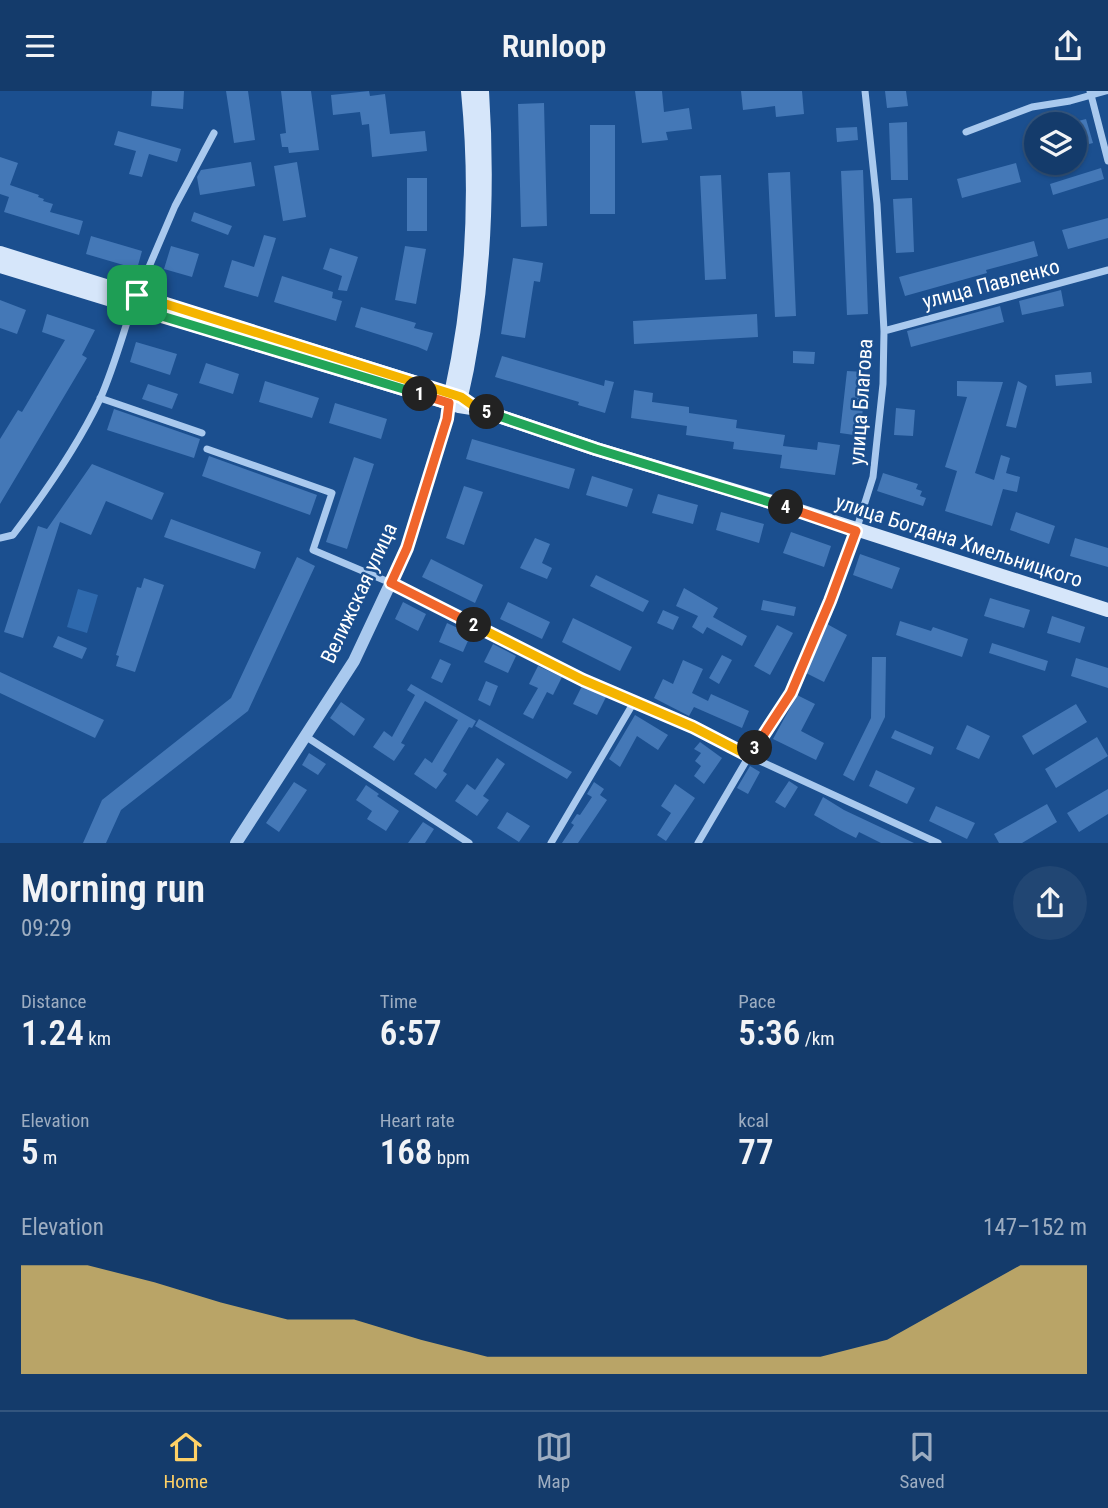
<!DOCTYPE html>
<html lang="en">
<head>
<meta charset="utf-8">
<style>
  body { margin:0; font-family:"Roboto Condensed",sans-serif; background:#214673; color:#f1f3f6; height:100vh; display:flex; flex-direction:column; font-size:26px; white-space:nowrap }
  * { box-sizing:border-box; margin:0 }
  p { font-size:23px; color:#9dadc1 }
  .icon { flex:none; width:38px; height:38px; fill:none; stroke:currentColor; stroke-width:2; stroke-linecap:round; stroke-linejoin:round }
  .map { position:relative; height:752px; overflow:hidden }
  .drawer { display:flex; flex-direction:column; background:#143b6b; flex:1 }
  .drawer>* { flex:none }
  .controls { position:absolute; left:1024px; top:21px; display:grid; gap:14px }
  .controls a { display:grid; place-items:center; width:63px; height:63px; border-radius:50%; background:#143b6b; box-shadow:0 2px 5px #0004,0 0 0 2px #33557e; font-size:35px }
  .pin { position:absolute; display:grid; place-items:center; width:60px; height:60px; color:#fff; margin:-30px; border-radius:14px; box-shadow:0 4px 10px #0006 }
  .km { position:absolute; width:35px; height:35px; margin:-18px; border-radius:50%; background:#222; color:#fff; font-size:19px; line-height:35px; text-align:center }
  .round { display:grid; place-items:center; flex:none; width:74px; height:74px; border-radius:37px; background:#214673 }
  .head { display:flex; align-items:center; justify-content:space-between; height:119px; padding:0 21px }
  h1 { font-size:38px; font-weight:600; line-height:52px }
  .figures { display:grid; grid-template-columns:repeat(3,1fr); gap:10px; height:119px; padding:7px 21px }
  .figures div { display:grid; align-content:center }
  .figures b { font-size:35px; font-weight:600 }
  .figures small { font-size:19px; font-weight:400 }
  .figures p { font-size:19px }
  .chart { height:196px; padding:14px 21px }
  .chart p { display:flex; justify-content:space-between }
  .chart svg { width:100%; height:126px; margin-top:7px; fill:#ffd166; opacity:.7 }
  header { display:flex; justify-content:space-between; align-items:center; height:91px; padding:0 21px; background:#143b6b; font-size:32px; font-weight:600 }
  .tabs { display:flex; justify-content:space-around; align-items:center; height:98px; border-top:2px solid #33557e; background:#143b6b; font-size:19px; color:#9dadc1 }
  .tabs a { display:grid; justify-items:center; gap:4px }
  .tabs .active { color:#ffd166 }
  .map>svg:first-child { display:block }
</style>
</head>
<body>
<header><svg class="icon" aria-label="menu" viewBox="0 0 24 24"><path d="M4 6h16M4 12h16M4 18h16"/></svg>Runloop<svg class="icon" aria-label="share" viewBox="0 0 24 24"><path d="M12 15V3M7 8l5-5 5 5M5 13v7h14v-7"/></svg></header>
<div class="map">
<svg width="1108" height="752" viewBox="0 0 1108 752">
  <rect width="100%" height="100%" fill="#1b4f8f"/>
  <path fill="#2e69ad" d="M78 498 98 504 87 542 67 536Z"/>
  <path fill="#4478b7" d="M152 0H184L183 18 151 15Z
    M226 0H248L255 49 234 52Z
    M281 0H311L319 59 289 62 288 56H282L280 43 286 42Z
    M369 0 370 5 385 3 390 43 425 40 427 60 372 66 369 33 362 34 360 21 333 24 331 4Z
    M635 0H662L664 21 689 17 692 38 666 41 668 49 642 52Z
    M741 0H802L804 23 776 26 775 15 743 19Z
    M885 0H906L908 15 887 17Z
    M544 12 547 135 521 136 518 13Z
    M1086 28 1093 52 1074 57V31Z
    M907 31 908 89H891L889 32Z
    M590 34H615V123H590Z
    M857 36 858 49 837 51 836 37Z
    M118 40 181 58 177 71 149 63 142 86 129 83 136 60 114 54Z
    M0 66 18 72 10 94 39 104 38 106 44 108 43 110 53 113 50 121 83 130 79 144 4 121 9 106 0 103Z
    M251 71 255 95 200 104 197 86 201 79Z
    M297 71 306 126 283 130 274 75Z
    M1016 72 1021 91 962 107 957 88Z
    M1101 77 1104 88 1053 104 1050 93Z
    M863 79 868 223 847 224 841 80Z
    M790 81 796 225 775 226 768 82Z
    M721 84 726 188 705 189 700 85Z
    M407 87H427V140H407Z
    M912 107 914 161 896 162 893 108Z
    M194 121 232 135 228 144 191 130Z
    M1108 127V147L1068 158 1062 139Z
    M264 144 276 147 258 206 224 196 232 169 254 176Z
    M91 145 142 160 137 178 86 163Z
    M1034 150 1038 165 986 179 987 182 905 205 899 186Z
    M171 155 199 163 192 186 164 178Z
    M405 155 426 158 416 213 395 209Z
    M330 157 358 166 347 200 338 199 342 185 323 178Z
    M513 167 543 172 540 191 534 190 525 247 501 243Z
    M282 185 333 201 332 207 342 210 336 230 274 211Z
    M1061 199 1064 215 1022 224 1019 210Z
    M0 209 26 219 17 243 0 237Z
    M1000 215 1004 231 911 256 907 240Z
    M361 216 416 232 414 237 433 242 427 260 418 256 355 236Z
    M47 223 95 239 82 264 87 267 0 413V348L18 319 22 321 65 249 42 241Z
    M757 223 758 246 634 253 633 230Z
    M136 251 177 263 170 284 130 271Z
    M793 260 815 261 814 273 793 272Z
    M502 265 604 295 605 289 614 291 605 322 578 314 579 311 495 286Z
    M206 272 239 283 233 303 199 292Z
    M847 280 865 281 861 345 840 342Z
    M1091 281 1092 292 1056 295 1055 284Z
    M265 290 319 307 312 327 259 311Z
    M957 290 1003 291 975 382 994 389 1001 364 1010 367 1006 382 1020 386 1017 401 1003 398 992 435 945 420 957 380 945 376 967 306 957 305Z
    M1018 290 1027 295 1016 337 1006 335Z
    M148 293 178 303 172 318 142 308Z
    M634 299 653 302 652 311 689 316V322L737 329 736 337 785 344 783 355 817 359 818 351 840 354 835 384 780 377 782 364 733 358 734 351 686 344 687 335 631 327Z
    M335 312 387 328 381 348 329 332Z
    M896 317 915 319 913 345 894 344Z
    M114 318 200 348 194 367 107 339Z
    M472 348 575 378 569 398 466 368Z
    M209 365 317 404 310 424 202 385Z
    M354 366 374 373 347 458 326 451Z
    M92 373 164 402 152 429 106 410 91 444 60 431 23 547 4 541 38 435 47 438Z
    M883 382 918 393 916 398 922 400 920 405 926 407 923 415 877 400Z
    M592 385 633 398 627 416 586 404Z
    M464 395 483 401 464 454 446 447Z
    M658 403 698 414 693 433 652 422Z
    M721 421 764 433 759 452 716 439Z
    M1016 421 1055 435 1049 453 1010 439Z
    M171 428 261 461 255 478 164 446Z
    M791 441 831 455 824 476 783 462Z
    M535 447 550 453 542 472 552 477 547 488 520 477Z
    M1075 447 1108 457V476L1070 465Z
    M860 463 900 477 892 498 853 484Z
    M297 466 315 475 248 620 121 719 106 752H83L102 709 231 607Z
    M431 468 483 494 475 512 422 486Z
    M596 484 649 510 643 521 590 495Z
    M144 487 164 494 135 581 116 575 119 565 116 564 137 496 141 497Z
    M684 497 718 517 713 526 747 545 742 555 707 536 703 543 692 536 698 525 676 515Z
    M990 507 1030 519 1024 537 984 525Z
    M763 509 796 516 794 525 761 519Z
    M403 511 426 523 418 540 395 528Z
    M508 511 550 531 542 548 500 528Z
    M663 519 679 526 673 539 657 532Z
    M1052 525 1085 536 1080 552 1047 542Z
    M573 527 632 556 620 580 562 551Z
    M900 530 931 540 933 536 968 548 962 566 896 544Z
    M447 532 471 543 463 561 439 551Z
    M827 533 847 544 824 591 806 582Z
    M777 534 793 542 770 584 754 575Z
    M58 545 87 557 82 568 53 556Z
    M992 552 1048 570 1045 580 989 562Z
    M493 553 516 565 508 582 484 571Z
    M722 564 732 569 719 593 709 587Z
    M872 566H886L885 626 854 690 843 684 871 627Z
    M1076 567 1108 577V597L1071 585Z
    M440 568 451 573 442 592 431 587Z
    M683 569 703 578 692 602 708 610 711 603 749 620 742 637 694 616 689 625 654 607 663 588 673 593Z
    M538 575 562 586 553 604 547 601 533 628 523 623 538 597 529 593Z
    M0 581 104 629 95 647 0 602Z
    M486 590 498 595 490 615 478 609Z
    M411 593 476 630 472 637 469 636 443 680 447 683 436 698 414 683 425 667 432 672 458 629 425 610 401 652 405 654 394 670 373 656 384 640 392 646 415 604 407 599Z
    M582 595 606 606 597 624 573 613Z
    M797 604 815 613 801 640 824 652 816 669 773 648Z
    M341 611 365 628 354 645 330 627Z
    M1076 613 1087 631 1033 664 1022 645Z
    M635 624 668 644 658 659 637 645 620 676 609 668Z
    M479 628 572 681 567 688 475 635Z
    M967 634 990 645 979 668 956 658Z
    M895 639 934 656 931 664 891 647Z
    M1097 646 1108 665 1056 697 1045 678Z
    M700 651 722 667 704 693 694 685 701 675 695 670 701 662 694 658Z
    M309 662 326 673 318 684 302 674Z
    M497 667 505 673 483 705 489 709 477 725 455 710 467 693 475 699Z
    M750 675 760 681 748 703 737 697Z
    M876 679 915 697 907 713 869 695Z
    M789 690 798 696 785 717 775 711Z
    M294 691 307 699 279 741 266 732Z
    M594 691 604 698 600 704 607 709 578 752H562L574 734 571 732 577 723 580 724 592 706 587 703Z
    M675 693 695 707 666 750 657 744 671 722 661 715Z
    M366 694 379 703 377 705 399 720 386 740 367 728 372 720 356 709Z
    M1108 698V723L1079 741 1067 722Z
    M823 706 844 719 914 752H881L859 741 856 747 840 739 814 724Z
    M1047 713 1057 731 1022 752H999L994 743Z
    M936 715 975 732 967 748 929 730Z
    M507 721 530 735 519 751 497 737Z
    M423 731 434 738 425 752H408Z"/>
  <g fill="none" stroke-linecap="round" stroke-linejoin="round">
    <path stroke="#a9c9ee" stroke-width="7" d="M1090 0 1108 70
      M966 41 1032 16 1070 10 1106 0
      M137 204 175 115 214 42
      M884 240 1108 179
      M100 307 202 342
      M207 358 332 402 313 459 391 492 583 589 693 636 749 665 938 752
      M0 447 13 444C45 402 77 356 100 308 113 279 122 246 132 216
      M305 645 469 752
      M551 752 634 611
      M698 752 749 665 791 602 830 510 856 440 873 386 883 293 884 240 877 113 865 0"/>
    <path stroke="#a9c9ee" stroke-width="12" d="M236 752 354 570 407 457 447 328 450 305"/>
    <path stroke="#d6e6fa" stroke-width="14" d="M0 162 423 294
      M0 175 459 315 478 318 596 358 772 411 1108 519
      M451 303C473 203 478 102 468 0
      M459 315C484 210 489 107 482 0"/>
  </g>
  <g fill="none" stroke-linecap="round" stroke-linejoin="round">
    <defs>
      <path id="split-1" d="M137 204 132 216 420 303"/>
      <path id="split-2" d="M420 303 449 312 447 328 407 457 391 492 474 534"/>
      <path id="split-3" d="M474 534 583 589 693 636 749 665 755 657"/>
      <path id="split-4" d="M755 657 791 602 830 510 856 440 786 416"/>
      <path id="split-5" d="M487 321 596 358 786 416"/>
      <path id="split-6" d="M137 204 461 306 478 318 487 321"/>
    </defs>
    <use href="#split-1" stroke="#fff" stroke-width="14"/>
    <use href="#split-2" stroke="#fff" stroke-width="14"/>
    <use href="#split-3" stroke="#fff" stroke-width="14"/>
    <use href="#split-4" stroke="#fff" stroke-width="14"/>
    <use href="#split-5" stroke="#fff" stroke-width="14"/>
    <use href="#split-6" stroke="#fff" stroke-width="14"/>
    <use href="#split-1" stroke="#22a559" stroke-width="9"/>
    <use href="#split-2" stroke="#f0652b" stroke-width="9"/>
    <use href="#split-3" stroke="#f5b400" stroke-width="9"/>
    <use href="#split-4" stroke="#f0652b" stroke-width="9"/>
    <use href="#split-5" stroke="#22a559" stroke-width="9"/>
    <use href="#split-6" stroke="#f5b400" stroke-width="9"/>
  </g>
  <g text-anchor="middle" stroke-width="5" stroke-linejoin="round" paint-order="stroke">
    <g font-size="21" fill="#fff" stroke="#1b4f8f">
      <text transform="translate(991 193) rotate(-15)" y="7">улица Павленко</text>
      <text transform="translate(861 311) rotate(-86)" y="7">улица Благова</text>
      <text transform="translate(959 450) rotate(18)" y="7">улица Богдана Хмельницкого</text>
      <text transform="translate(359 502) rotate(-65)" y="7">Велижская улица</text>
    </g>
  </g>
</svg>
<div class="controls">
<a><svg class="icon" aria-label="layers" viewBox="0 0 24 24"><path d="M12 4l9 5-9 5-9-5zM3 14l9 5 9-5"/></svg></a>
</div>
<div class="pin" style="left:137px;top:204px;background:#1e9e55"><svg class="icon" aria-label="arrive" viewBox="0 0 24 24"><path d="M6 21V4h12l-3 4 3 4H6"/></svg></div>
<b class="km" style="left:420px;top:303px">1</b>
<b class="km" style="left:474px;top:534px">2</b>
<b class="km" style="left:755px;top:657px">3</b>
<b class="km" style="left:786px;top:416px">4</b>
<b class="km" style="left:487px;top:321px">5</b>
</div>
<section class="drawer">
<div class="head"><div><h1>Morning run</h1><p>09:29</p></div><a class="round"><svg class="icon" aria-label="share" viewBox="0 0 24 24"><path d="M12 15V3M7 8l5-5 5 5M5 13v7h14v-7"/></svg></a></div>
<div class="figures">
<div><p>Distance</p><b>1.24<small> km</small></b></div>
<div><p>Time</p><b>6:57</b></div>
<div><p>Pace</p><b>5:36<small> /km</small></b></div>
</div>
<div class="figures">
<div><p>Elevation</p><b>5<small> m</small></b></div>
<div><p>Heart rate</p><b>168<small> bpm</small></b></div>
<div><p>kcal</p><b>77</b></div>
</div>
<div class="chart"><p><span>Elevation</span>147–152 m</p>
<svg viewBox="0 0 160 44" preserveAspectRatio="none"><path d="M0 44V6L10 6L20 12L30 19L40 25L50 25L60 32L70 38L80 38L90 38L100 38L110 38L120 38L130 32L140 19L150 6L160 6V44z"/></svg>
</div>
</section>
<nav class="tabs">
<a class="active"><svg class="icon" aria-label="home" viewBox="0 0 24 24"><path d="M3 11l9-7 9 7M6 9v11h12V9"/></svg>Home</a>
<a><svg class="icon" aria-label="map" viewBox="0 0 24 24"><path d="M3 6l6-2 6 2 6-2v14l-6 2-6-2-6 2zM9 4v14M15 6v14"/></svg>Map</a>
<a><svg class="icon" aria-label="saved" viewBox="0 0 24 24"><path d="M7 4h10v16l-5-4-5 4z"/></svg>Saved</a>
</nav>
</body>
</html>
